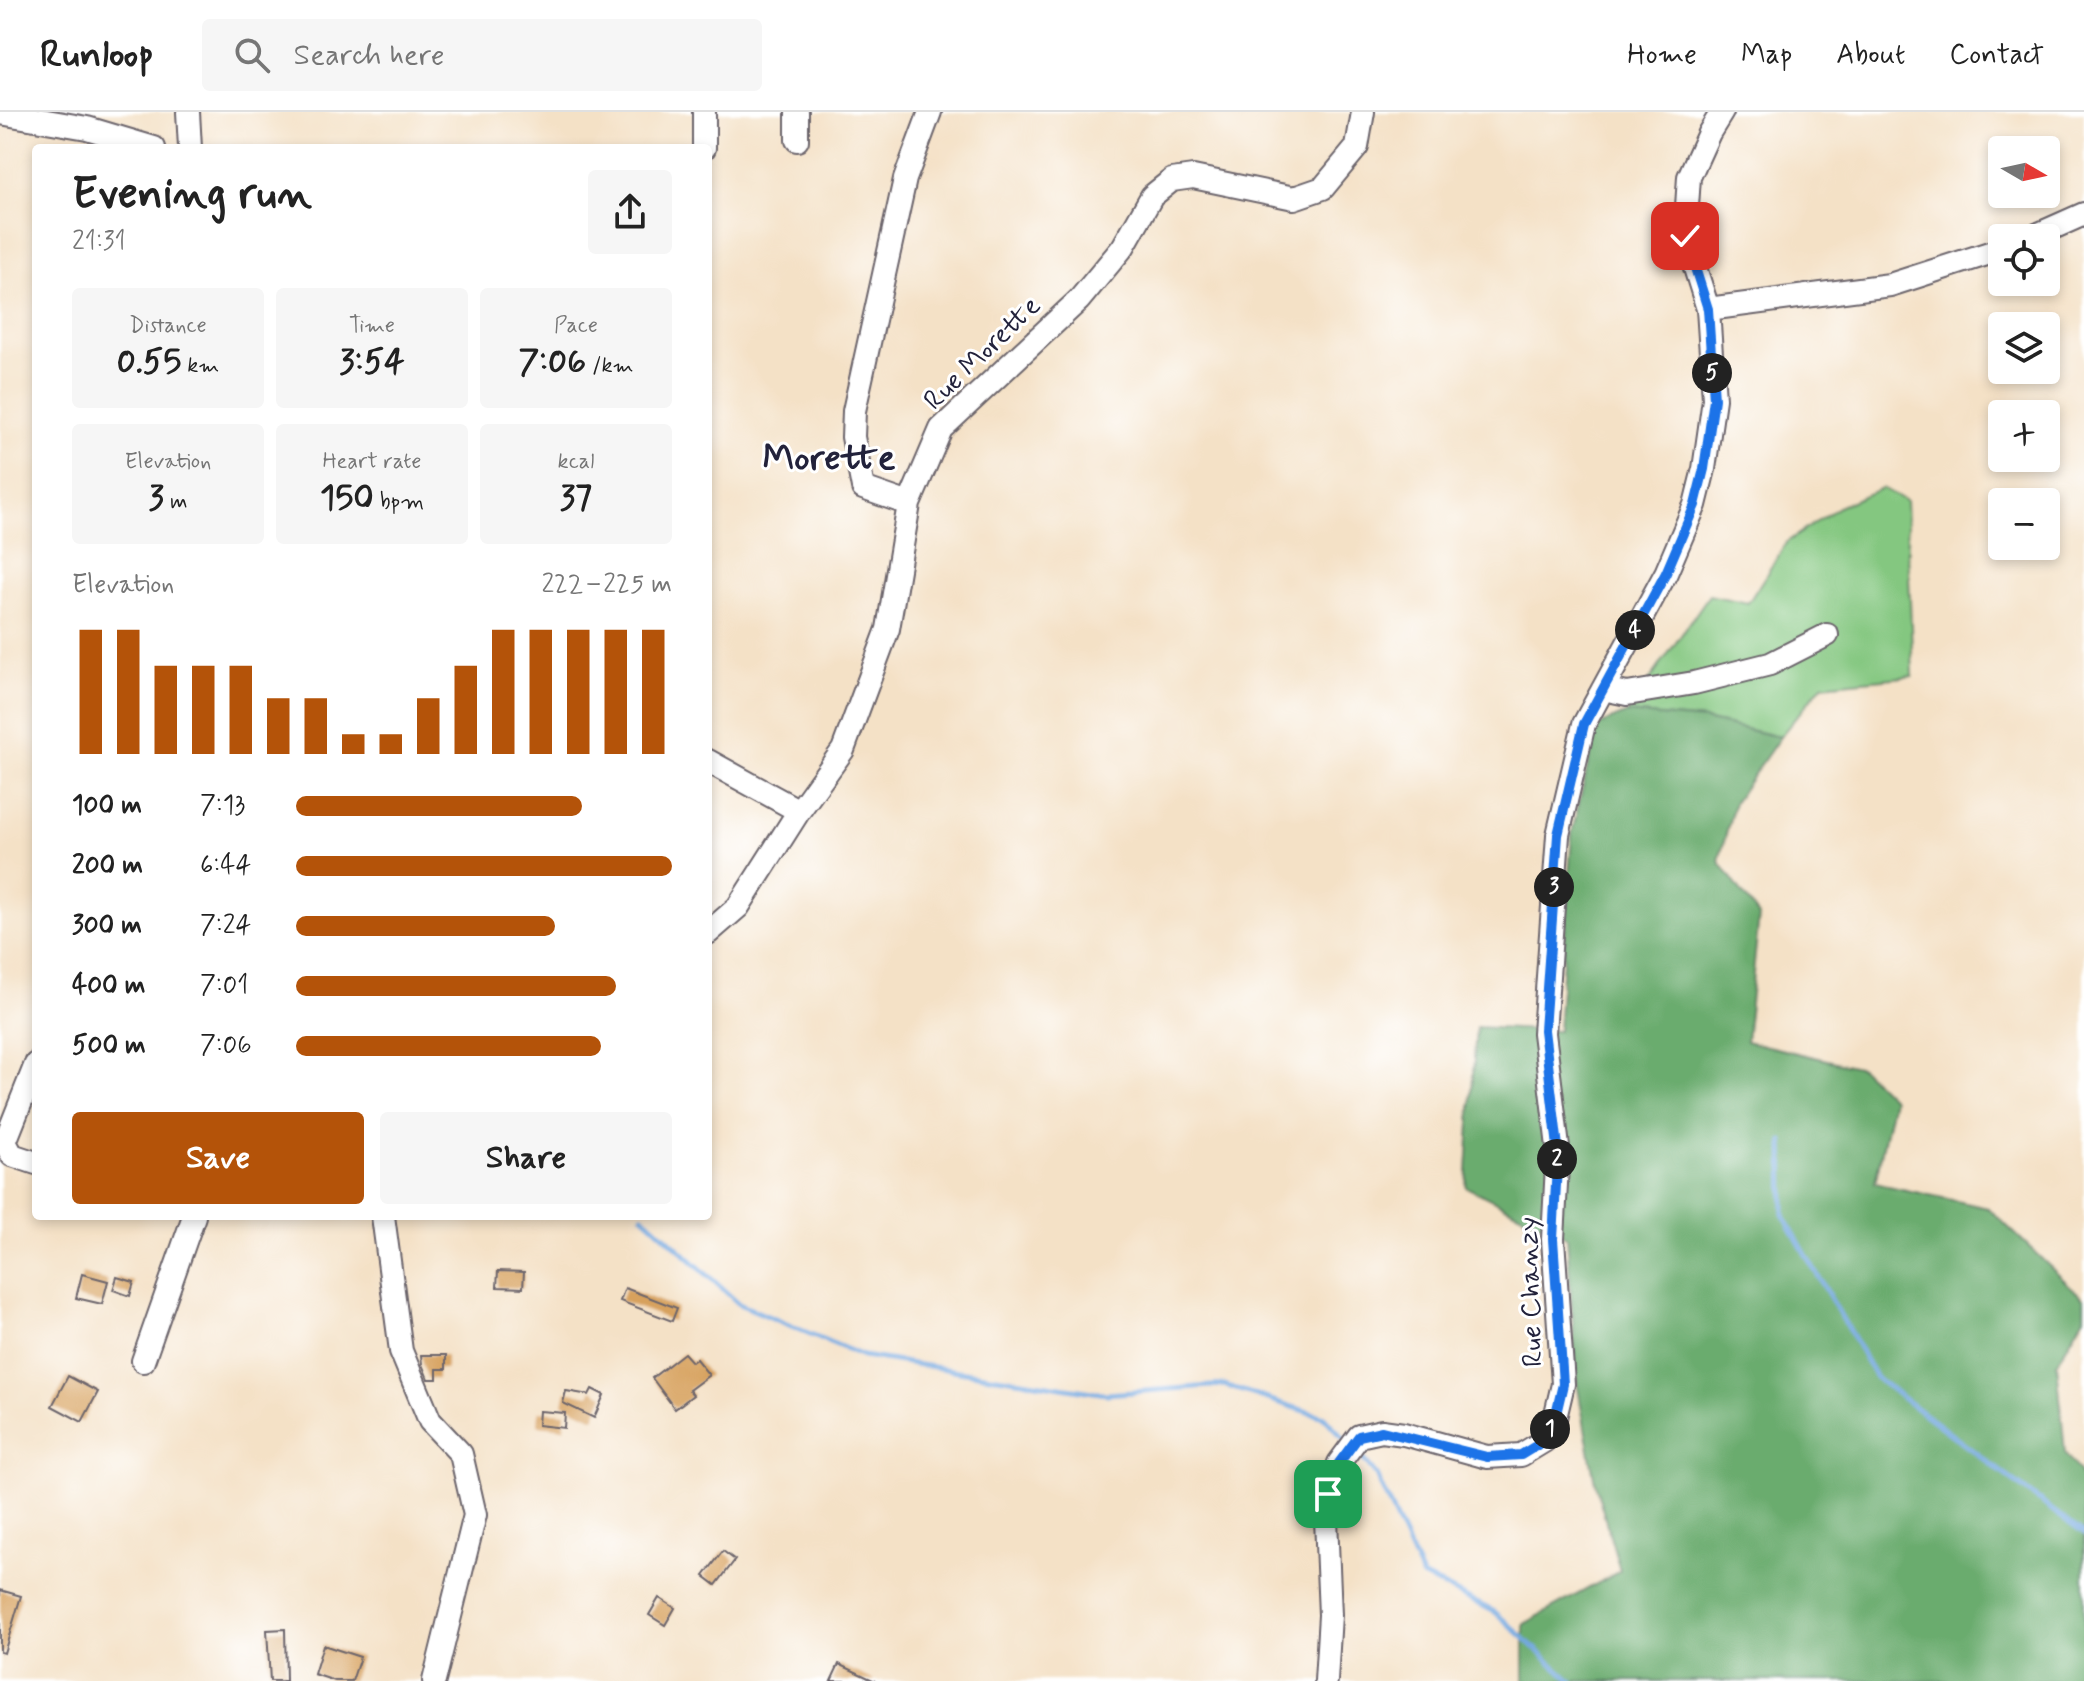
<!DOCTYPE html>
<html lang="en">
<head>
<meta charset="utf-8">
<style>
  body { margin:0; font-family:Mynerve,sans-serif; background:#f6f6f6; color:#222; height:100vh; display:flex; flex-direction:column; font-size:30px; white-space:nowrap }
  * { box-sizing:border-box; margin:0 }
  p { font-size:26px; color:#767676 }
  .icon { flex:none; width:44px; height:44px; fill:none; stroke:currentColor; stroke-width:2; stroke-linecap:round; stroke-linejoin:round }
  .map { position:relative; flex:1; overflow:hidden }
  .sheet { position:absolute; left:32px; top:32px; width:680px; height:1076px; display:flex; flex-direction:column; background:#fff; border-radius:8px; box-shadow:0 4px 12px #0003 }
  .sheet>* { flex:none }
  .needle { width:52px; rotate:99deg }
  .fabs { position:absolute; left:1988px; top:24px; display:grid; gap:16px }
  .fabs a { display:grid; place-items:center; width:72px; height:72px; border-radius:8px; background:#fff; box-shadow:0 4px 12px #0003; font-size:40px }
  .pin { position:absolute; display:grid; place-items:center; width:68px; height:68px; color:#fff; margin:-34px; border-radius:16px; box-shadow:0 4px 12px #0006 }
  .km { position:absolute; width:40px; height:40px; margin:-20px; border-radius:50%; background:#222; color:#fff; font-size:22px; line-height:40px; text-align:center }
  .round { display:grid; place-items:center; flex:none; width:84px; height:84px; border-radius:8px; background:#f6f6f6 }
  .headline { display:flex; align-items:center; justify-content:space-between; height:136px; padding:0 40px }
  h1 { font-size:44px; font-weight:700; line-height:60px }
  .figures { display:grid; grid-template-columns:repeat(3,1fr); gap:12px; height:136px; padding:8px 40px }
  .figures div { display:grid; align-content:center; border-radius:8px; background:#f6f6f6; text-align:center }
  .figures b { font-size:34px; font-weight:700 }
  .figures small { font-size:22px; font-weight:400 }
  .figures p { font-size:22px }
  .chart { height:224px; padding:16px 40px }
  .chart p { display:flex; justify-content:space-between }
  .chart svg { width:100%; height:144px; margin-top:8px; stroke:#b45309; stroke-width:6 }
  .primary-button { display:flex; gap:16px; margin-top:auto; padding:16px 40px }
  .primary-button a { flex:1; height:92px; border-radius:8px; background:#b45309; color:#fff; font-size:32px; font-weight:700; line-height:92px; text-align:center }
  .primary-button a+a { background:#f6f6f6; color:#222 }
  ul { padding:0 40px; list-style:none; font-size:26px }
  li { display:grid; grid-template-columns:128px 96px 1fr; align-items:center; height:60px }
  li i { height:20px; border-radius:10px; background:#b45309 }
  header { display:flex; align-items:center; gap:48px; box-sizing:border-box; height:112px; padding:0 40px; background:#fff; border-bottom:2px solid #e0e0e0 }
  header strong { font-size:38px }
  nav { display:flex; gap:44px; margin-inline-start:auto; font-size:28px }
  .search { width:560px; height:72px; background:#f6f6f6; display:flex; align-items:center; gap:20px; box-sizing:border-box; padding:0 28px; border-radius:8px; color:#767676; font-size:30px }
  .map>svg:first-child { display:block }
</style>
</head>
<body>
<header>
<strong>Runloop</strong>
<div class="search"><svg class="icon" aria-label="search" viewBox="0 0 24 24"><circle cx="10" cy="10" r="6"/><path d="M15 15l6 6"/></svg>Search here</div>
<nav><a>Home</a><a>Map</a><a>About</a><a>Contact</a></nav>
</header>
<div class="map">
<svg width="2084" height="1569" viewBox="0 0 2084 1569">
  <rect width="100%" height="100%" fill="#fff"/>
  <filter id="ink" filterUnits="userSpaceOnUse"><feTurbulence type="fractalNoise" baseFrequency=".0125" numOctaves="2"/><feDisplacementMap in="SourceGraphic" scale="16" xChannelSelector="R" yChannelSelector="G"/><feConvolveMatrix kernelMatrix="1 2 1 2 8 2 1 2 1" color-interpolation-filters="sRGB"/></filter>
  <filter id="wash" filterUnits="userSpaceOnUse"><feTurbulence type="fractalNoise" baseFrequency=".006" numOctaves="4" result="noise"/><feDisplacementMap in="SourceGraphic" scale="32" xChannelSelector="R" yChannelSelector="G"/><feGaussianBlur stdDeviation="1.8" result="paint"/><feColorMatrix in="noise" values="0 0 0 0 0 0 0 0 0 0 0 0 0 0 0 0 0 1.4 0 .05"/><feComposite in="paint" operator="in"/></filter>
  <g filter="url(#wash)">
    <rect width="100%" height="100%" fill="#f4e1c6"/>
    <path fill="#84c780" stroke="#53745e" stroke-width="2" d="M1882 376 1906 389 1913 564 1822 573 1780 625 1705 608 1627 601 1709 483 1748 491 1787 430 1840 394Z"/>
    <path fill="#6bac6e" stroke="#466754" stroke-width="2" d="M1627 601 1705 608 1780 625 1734 691 1719 749 1759 804 1746 929 1861 956 1893 987 1875 1071 1988 1096 2084 1187V1205L2057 1251 2065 1341 2084 1367V1569H1524V1512L1620 1459 1595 1371 1577 1271 1567 1125 1466 1075 1476 915 1558 919 1572 721 1597 614Z"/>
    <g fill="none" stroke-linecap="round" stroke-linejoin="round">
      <path stroke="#72a7df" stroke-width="5" d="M1783 1029 1784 1104 1876 1266 2084 1422
        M643 1104 739 1192 863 1244 1106 1282 1224 1273 1324 1305 1346 1329
        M1356 1339 1376 1363 1422 1464 1495 1500 1572 1569"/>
    </g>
    <g id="blocks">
      <path fill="#d7a15d" d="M498 1159 524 1160 523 1176 497 1175Z
        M82 1162 108 1169 102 1192 76 1186Z
        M117 1165 134 1170 130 1184 113 1178Z
        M625 1176 677 1196 672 1209 620 1189Z
        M684 1241 692 1250 696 1247 709 1263 689 1278 693 1283 675 1297 652 1266Z
        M421 1243H446V1257H437V1267H428L422 1252Z
        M68 1264 98 1280 82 1310 52 1294Z
        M592 1277 604 1283 594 1306 563 1291 566 1279 589 1283Z
        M539 1299 565 1301 564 1316 538 1313Z
        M723 1439 735 1448 716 1473 704 1464Z
        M0 1478 21 1484 4 1541 0 1540Z
        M659 1486 675 1496 665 1513 649 1503Z
        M285 1517 286 1569H270L267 1518Z
        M323 1533 360 1545 352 1569H335L314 1562Z
        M839 1552 875 1569H831Z"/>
    </g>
  </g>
  <g filter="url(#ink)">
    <use href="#blocks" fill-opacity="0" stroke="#6c656c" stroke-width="2"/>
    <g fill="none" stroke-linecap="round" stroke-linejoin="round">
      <defs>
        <path id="minor" d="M188 0 190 36
          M797 0V28
          M0 1 87 16 154 36
          M704 36V0
          M2030 126 2084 102
          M1708 197 1890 173 2002 137
          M909 392 863 376 853 325 854 299 905 67 930 0
          M1603 577 1627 582 1694 571 1770 552 1827 523
          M708 649 799 699
          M708 821 738 795 799 699 843 638 888 517 909 392 941 317 1079 188 1123 135 1152 84 1172 68 1193 65 1294 86 1323 76 1357 35 1363 0
          M36 952 5 1030 12 1043 36 1051
          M383 1104 401 1239 430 1309 461 1342 475 1403 434 1569
          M143 1249 194 1104
          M1326 1569 1330 1503 1326 1407 1328 1382 1339 1351 1359 1324 1382 1319 1404 1322 1487 1345 1521 1343 1544 1329 1555 1306 1563 1272 1553 1127 1558 1035 1544 921 1558 723 1584 612 1666 461 1695 393 1704 357 1714 287 1708 197 1685 124 1689 65 1709 21 1722 0"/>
      </defs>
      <use href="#minor" stroke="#6c656c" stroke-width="26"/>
      <use href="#minor" stroke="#fff" stroke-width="22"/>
    </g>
  </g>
  <g fill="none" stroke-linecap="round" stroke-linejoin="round" filter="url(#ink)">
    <defs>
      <path id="route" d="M1328 1382 1339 1351 1359 1324 1382 1319 1487 1345 1521 1343 1544 1329 1555 1306 1563 1272 1553 1127 1558 1035 1544 918 1558 723 1584 612 1666 461 1695 393 1704 357 1714 287 1708 197 1685 124"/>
    </defs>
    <use href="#route" stroke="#fff" stroke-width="16"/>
    <use href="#route" stroke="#1a73e8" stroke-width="10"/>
  </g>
  <g text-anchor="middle" stroke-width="6" stroke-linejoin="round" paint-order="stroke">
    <g font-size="28" fill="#22223b" stroke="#fff">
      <text transform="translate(981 240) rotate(-44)" y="10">Rue Morette</text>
      <text transform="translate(1529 1180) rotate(-92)" y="10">Rue Chanzy</text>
    </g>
    <g font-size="36" font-weight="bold" fill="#22223b" stroke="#fff">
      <text x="829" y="357">Morette</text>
    </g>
  </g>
</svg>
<div class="fabs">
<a><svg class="needle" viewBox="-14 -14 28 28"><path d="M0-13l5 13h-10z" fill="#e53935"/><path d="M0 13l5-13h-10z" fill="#767676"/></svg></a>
<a><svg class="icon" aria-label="locate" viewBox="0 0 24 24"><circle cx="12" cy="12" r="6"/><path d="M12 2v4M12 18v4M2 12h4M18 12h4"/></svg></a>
<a><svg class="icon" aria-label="layers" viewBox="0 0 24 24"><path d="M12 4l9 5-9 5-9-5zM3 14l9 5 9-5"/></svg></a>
<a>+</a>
<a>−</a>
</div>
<div class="pin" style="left:1328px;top:1382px;background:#1e9e55"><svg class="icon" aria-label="arrive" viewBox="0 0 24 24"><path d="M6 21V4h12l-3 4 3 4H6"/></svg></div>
<div class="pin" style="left:1685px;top:124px;background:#d93025"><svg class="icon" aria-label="check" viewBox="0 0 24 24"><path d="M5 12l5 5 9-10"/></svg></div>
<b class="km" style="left:1550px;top:1317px">1</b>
<b class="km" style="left:1557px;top:1047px">2</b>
<b class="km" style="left:1554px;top:775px">3</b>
<b class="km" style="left:1635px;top:518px">4</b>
<b class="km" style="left:1712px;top:261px">5</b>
<section class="sheet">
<div class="headline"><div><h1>Evening run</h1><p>21:31</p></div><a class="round"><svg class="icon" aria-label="share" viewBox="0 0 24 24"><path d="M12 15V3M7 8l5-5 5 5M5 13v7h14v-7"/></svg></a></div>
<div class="figures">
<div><p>Distance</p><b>0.55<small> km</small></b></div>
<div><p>Time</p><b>3:54</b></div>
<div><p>Pace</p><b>7:06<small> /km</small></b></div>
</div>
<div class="figures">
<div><p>Elevation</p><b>3<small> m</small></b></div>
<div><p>Heart rate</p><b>150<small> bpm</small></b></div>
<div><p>kcal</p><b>37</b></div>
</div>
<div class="chart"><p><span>Elevation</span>222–225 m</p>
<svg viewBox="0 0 160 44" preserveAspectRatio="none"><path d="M5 44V6M15 44V6M25 44V17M35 44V17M45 44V17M55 44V27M65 44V27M75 44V38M85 44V38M95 44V27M105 44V17M115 44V6M125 44V6M135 44V6M145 44V6M155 44V6"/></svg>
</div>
<ul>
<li><b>100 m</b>7:13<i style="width:76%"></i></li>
<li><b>200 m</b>6:44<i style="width:100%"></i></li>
<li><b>300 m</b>7:24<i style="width:69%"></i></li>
<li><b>400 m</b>7:01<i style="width:85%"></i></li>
<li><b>500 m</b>7:06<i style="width:81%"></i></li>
</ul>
<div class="primary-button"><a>Save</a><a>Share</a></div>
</section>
</div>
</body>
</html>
